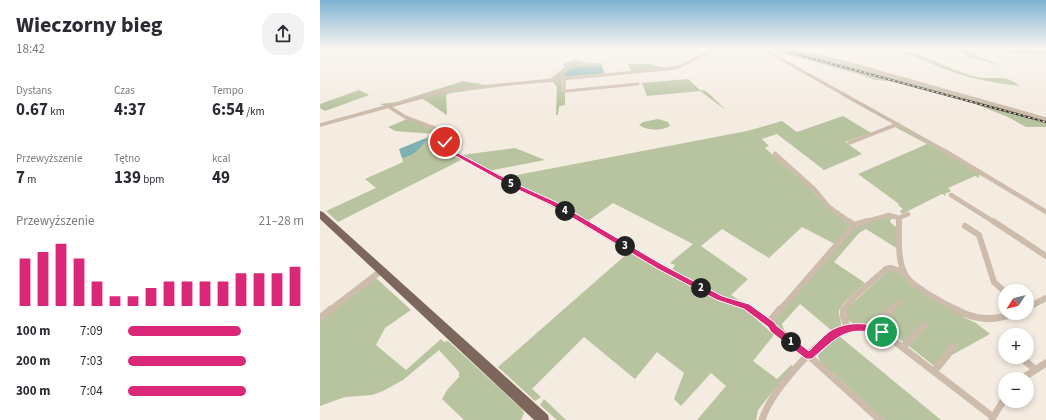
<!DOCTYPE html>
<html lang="pl">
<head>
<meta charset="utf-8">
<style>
  body { margin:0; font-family:"Source Sans 3",sans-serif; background:#f2f2f3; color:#2b2b33; height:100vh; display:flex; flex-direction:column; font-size:15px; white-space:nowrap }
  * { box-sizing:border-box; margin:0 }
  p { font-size:13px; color:#7c7c81 }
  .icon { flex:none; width:22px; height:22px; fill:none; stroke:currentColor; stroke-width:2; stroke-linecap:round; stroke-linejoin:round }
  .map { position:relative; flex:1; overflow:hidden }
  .panel { display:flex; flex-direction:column; background:#fff; width:320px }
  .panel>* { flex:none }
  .needle { width:26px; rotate:234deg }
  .controls { position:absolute; left:678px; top:284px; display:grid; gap:8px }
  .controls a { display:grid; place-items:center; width:36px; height:36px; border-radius:50%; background:#fff; box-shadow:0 2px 6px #0003; font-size:20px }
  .pin { position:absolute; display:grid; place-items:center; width:34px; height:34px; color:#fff; margin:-17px; border:2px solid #fff; border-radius:50%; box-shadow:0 1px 4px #0007 }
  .km { position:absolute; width:20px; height:20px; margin:-10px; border-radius:50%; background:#222; color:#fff; font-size:11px; line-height:20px; text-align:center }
  .round { display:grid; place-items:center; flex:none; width:42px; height:42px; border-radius:16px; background:#f2f2f3 }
  .overview { display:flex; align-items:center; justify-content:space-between; height:68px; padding:0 16px }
  h1 { font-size:22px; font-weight:700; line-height:30px }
  .stats { display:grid; grid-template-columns:repeat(3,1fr); gap:6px; height:68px; padding:4px 16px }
  .stats div { display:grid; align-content:center }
  .stats b { font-size:17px; font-weight:700 }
  .stats small { font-size:11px; font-weight:400 }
  .stats p { font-size:11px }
  .chart { height:112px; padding:8px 16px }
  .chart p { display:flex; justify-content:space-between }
  .chart svg { width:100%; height:72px; margin-top:4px; stroke:#db2777; stroke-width:6 }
  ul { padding:0 16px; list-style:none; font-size:13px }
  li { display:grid; grid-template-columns:64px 48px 1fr; align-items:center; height:30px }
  li i { height:10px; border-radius:5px; background:#db2777 }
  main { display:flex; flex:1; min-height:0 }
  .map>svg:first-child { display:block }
</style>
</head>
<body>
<main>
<section class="panel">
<div class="overview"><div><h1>Wieczorny bieg</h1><p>18:42</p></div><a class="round"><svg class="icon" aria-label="share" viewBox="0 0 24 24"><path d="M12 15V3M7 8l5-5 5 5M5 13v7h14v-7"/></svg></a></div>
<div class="stats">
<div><p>Dystans</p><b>0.67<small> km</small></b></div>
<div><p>Czas</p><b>4:37</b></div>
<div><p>Tempo</p><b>6:54<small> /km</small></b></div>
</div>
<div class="stats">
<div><p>Przewyższenie</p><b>7<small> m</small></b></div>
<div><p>Tętno</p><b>139<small> bpm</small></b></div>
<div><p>kcal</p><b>49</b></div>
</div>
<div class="chart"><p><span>Przewyższenie</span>21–28 m</p>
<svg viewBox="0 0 160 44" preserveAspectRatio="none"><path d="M5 44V15M15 44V11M25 44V6M35 44V15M45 44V29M55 44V38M65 44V38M75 44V33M85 44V29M95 44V29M105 44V29M115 44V29M125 44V24M135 44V24M145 44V24M155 44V20"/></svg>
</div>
<ul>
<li><b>100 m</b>7:09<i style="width:64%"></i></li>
<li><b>200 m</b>7:03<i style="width:67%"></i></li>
<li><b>300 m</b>7:04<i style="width:67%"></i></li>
</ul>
</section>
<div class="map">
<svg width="726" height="420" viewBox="0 0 726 420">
  <rect width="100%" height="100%" fill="#f4ebe1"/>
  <path fill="#b8c4a0" d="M449 49 502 60 726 123V127H706L688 117 653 103 569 81 555 80 538 74 454 51 449 52Z
    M459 49 504 57 726 119V121Z
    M568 49C599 49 627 70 656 77 671 80 689 74 699 86 676 83 652 79 630 71 608 63 591 54 568 49Z
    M631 49H650L658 56 681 65 648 57 645 54Z
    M670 49H726V55L692 53Z
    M255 60 269 63H281L285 74 230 79 245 67 243 64Z
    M308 64H329L344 68 363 64 361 66 312 72Z
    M368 79 380 90 386 91 406 110 380 91 327 96 322 83Z
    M242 80V91L245 92V105L239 106 238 115H236L237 87 233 82 200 84 130 93 126 95 127 115 100 97 121 92Z
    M143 81 165 85 137 88 65 106 60 104 77 102Z
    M39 90 49 95 5 111 0 108V104Z
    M523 116 551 133 525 142 542 154 504 170 457 134 442 139 449 146 445 148 489 187 506 206 530 225 515 244 482 227 449 258 402 229 381 246 428 279 411 295 422 302 400 295 353 272 352 270 355 265 350 263 373 244 293 203 268 221 182 178 427 131 462 121 477 132Z
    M87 119 124 133 125 147 143 159 18 222 6 211 56 188 45 179 83 162 82 158 89 157 105 142 107 140 106 138 114 134 75 131 68 127Z
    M338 119 348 122 350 126C342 131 327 131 319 125L323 122Z
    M578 126 662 174 659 175V178L655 176 628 188 631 191 625 194 626 196 622 194 582 214 580 211 583 209 578 205 579 204 538 174 607 144 575 127Z
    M195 148 225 160 168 171 141 155Z
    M567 217 575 219H571L570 222 576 227 578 249 546 229 539 233 514 262 545 283C539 289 521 304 519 311 518 317 522 321 521 326L511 330 480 304 462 324 464 330 469 334 467 336 457 328 454 321 536 226Z
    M309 252 426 310 454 335 433 361 457 379 471 365 473 366 438 410 436 420H377L406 386 391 373 361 406 354 399 364 373 337 352 315 379 264 337 212 389 221 397 215 401 178 367Z
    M570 270 579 273 645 318 656 323 670 334 632 355 620 370C603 358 577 335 560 327 548 322 534 329 526 318L527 308 568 271Z
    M56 278 91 310 65 328 56 345 86 370 121 339 124 342 128 341 202 409 204 413 201 420H144L122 399 127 390 139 377V372L119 350 83 380 63 391 52 395 25 397 0 406V320Z
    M519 336 621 420H564L512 372 510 371 501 363 498 357 499 354Z
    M224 399 246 420H237L220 405Z"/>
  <path fill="#7fb0b2" d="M274 66 282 67 284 73 248 76 244 75C250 66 264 67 274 66Z
    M106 138 107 140C101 147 92 158 82 158L79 149Z"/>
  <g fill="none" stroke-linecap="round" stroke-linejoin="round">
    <path stroke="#cdbbac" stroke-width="3" d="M443 49 525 95
      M467 49 510 58 641 95
      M244 78V90L246 91 318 84
      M109 95 127 90 357 68 395 49"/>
    <path stroke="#cdbbac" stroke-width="3.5" d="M523 94 625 151
      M637 94 726 119
      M68 106 85 117 125 132 127 134 125 145 131 151
      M0 125 113 94
      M529 143 578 124"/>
    <path stroke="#cdbbac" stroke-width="4.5" d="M130 150C174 176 220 196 264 222
      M623 150 726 212
      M455 154 494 189 508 206 530 222
      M631 195 674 222
      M544 222 569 215 579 218
      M579 222V218L588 214"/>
    <path stroke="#cdbbac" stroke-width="6" d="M262 221 340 267 400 298 431 310
      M529 221 534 225
      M579 221C579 238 577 261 586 276 592 286 625 304 637 310
      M673 221 726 256
      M645 226 659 235 674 282 685 292
      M707 308 726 298
      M10 310 61 271
      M460 310 534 225 548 221
      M523 310 535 296 566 269 571 268 584 272
      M570 310 578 303"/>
    <path stroke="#cdbbac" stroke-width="7" d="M429 309 451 324
      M460 309 451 320 454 329 489 356 560 420
      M524 309 523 316 528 329
      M635 309C656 321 675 321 696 313
      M0 318 11 309
      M556 329 557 323 571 309
      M583 347 604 325
      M700 357 715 369
      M614 371 634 346
      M701 379 726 363
      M672 419 685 398
      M442 420C450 393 496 340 522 330 538 324 555 328 569 337L673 417"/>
    <path fill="#7d675c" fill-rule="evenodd" d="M0 211 3 212 228 415 229 420H214L0 219Z"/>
    <defs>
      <path id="rail" d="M457 49 726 122"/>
    </defs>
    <use href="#rail" stroke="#3b302b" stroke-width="2"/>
    <use href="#rail" stroke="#fbf5ee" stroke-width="1" stroke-dasharray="2.5" stroke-linecap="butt"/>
  </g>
  <linearGradient id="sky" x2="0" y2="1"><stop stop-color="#7eb2d2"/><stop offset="0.45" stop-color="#faf6f2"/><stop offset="1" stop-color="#faf6f2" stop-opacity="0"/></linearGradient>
  <rect width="726" height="108" fill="url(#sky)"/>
  <path fill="#db2777" stroke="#fff" d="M125 141 136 152 196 184 236 202 343 265 402 296 429 304 454 322 457 326 489 351C496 344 502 337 510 331 526 321 549 322 565 329L567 332 562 336C528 323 516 338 492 359H486L451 332 448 327 424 309 397 300 338 269 231 205 192 187 132 154 125 149 122 142Z"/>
</svg>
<div class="controls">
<a><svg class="needle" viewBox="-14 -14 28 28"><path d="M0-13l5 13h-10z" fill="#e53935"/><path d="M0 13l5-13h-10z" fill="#7c7c81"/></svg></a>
<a>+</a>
<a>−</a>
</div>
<div class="pin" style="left:562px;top:332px;background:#1e9e55"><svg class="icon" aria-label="arrive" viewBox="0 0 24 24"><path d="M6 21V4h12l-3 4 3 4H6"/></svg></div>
<div class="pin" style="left:125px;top:142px;background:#d93025"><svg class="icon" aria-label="check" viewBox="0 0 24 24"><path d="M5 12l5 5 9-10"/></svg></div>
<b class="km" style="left:471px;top:342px">1</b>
<b class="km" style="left:381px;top:288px">2</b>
<b class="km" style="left:305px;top:246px">3</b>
<b class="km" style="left:245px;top:211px">4</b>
<b class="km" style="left:191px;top:184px">5</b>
</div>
</main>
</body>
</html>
